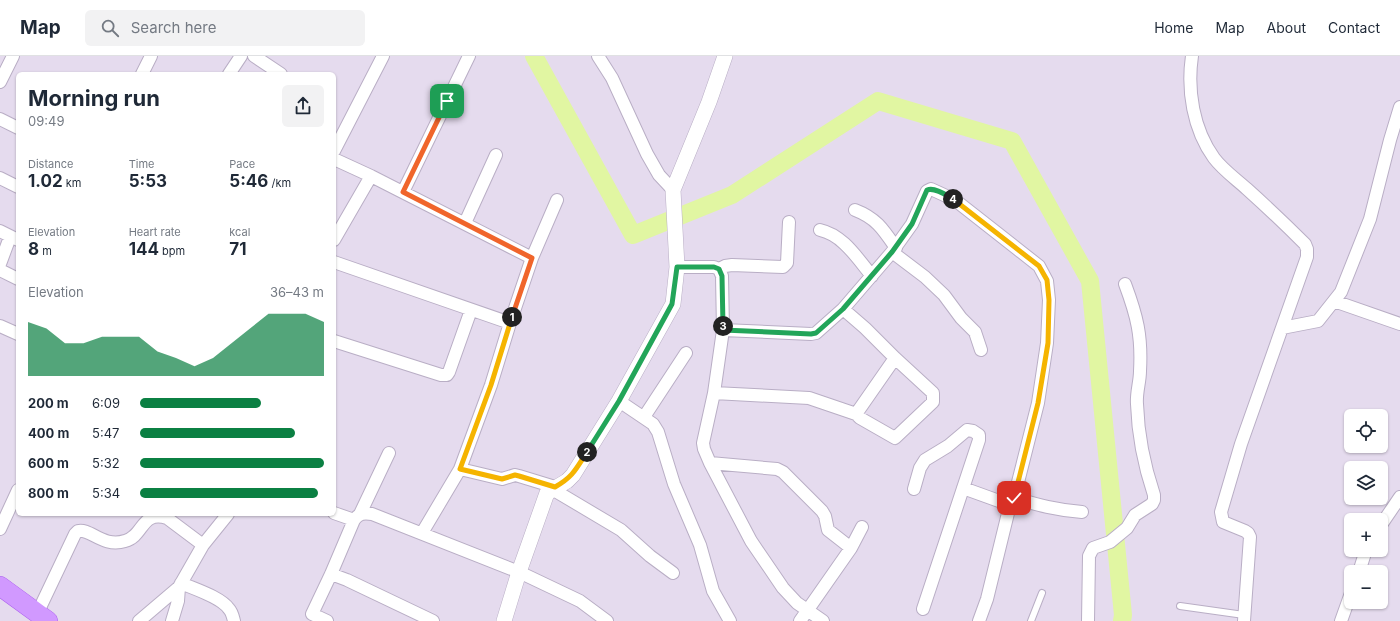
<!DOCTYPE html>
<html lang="en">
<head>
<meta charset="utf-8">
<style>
  body { margin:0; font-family:Inter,sans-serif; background:#f2f2f3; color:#1f2937; height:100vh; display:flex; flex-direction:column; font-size:15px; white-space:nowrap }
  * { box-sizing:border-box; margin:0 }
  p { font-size:13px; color:#747a83 }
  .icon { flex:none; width:22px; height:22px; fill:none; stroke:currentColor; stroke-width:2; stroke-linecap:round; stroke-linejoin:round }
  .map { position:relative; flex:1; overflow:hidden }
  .sheet { position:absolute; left:16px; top:16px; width:320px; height:444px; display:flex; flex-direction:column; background:#fff; border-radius:6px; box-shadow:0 1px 3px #0004 }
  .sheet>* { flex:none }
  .buttons { position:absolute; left:1344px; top:353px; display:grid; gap:8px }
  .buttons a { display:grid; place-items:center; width:44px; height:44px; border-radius:6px; background:#fff; box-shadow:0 1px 3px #0004; font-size:20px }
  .pin { position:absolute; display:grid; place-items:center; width:34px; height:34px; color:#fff; margin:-17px; border-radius:8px; box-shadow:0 2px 6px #0006 }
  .km { position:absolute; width:20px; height:20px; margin:-10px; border-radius:50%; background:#222; color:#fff; font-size:11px; line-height:20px; text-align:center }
  .round { display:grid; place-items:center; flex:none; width:42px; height:42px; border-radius:6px; background:#f2f2f3 }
  .overview { display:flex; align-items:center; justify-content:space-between; height:68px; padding:0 12px }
  h1 { font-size:22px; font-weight:700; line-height:30px }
  .stats { display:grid; grid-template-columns:repeat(3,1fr); gap:6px; height:68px; padding:4px 12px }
  .stats div { display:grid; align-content:center }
  .stats b { font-size:17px; font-weight:700 }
  .stats small { font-size:11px; font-weight:400 }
  .stats p { font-size:11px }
  .chart { height:112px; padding:8px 12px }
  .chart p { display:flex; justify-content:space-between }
  .chart svg { width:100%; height:72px; margin-top:4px; fill:#0b8043; opacity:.7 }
  ul { padding:0 12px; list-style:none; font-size:13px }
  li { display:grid; grid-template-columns:64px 48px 1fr; align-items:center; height:30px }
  li i { height:10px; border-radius:5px; background:#0b8043 }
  header { display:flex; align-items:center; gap:24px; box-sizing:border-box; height:56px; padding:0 20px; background:#fff; border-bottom:1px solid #e0e1e3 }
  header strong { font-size:19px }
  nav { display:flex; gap:22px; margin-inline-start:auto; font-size:14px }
  .search { width:280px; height:36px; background:#f2f2f3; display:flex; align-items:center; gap:10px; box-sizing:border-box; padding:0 14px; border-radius:6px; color:#747a83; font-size:15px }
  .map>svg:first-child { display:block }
</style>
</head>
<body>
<header>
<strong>Map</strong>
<div class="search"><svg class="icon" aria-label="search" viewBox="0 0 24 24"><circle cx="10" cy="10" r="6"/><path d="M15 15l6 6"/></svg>Search here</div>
<nav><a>Home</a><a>Map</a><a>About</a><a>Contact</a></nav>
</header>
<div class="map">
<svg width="1400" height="565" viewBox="0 0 1400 565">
  <rect width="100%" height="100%" fill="#f0e9f6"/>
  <path fill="#e5dbee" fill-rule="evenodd" d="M0 0H1400V565H0ZM18 18H334V458H18ZM1351 360H1381V390H1351ZM1351 412H1381V442H1351ZM1351 464H1381V494H1351ZM1351 516H1381V546H1351Z"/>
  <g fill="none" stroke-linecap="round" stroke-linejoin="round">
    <path stroke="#e1f6a2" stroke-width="18" d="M534 0 633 179 732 139 878 45 1012 85 1090 225 1123 559 1122 565"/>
    <defs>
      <path id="service" d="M1180 550 1244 559
        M1031 565 1042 537"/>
      <path id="minor" d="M254 0 281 18
        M598 0 612 22 647 98 659 119 673 134
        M1192 0C1187 34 1193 73 1214 102 1223 114 1236 123 1247 133 1267 151 1286 169 1305 188L1307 193V201L1241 388 1221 456 1223 466 1245 475 1248 477 1250 481 1244 565
        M142 18 151 0
        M229 18 241 0
        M0 26 13 0
        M0 63 18 72
        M334 95 383 0
        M334 103 371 120 532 202
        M0 122 18 131
        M403 136 469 0
        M855 154C876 162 883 173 896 192
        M465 167 496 99
        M820 174C843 179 857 202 872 220
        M0 175 18 184
        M334 184 371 120
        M892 196 925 221 944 239 961 262 975 276 981 294
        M334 206 510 267
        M0 208 10 181
        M677 211H714L719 213 722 220 723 274 714 337 703 387 704 393 710 407 751 485 783 532 797 547 823 565
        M719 213 725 210 732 209 783 211 787 207 789 166
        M0 214 18 223
        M1334 245 1400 268
        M0 270 18 278
        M1282 272 1318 265 1341 236 1370 163 1390 84 1400 51
        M723 274 811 278 816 277 843 253 892 196 912 168 927 135 931 133 955 144 1039 210 1047 225 1049 244 1047 287 1038 347 1014 442 1010 449 987 543 979 565
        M334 285 441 319H447L449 316 471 254
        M714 337 809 342 856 358 860 362 895 382 933 346V337L895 302 865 272 843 253
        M619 345 653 368 658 376 674 428 700 489 713 535 730 565
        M856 358 895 302
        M644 361 686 297
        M710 407 777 413 783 416 822 455 825 460 828 474 851 492
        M460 413 502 423 515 419 519 420 555 431
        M963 432 1010 449
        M552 433 621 474 650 500 673 517
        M914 433 920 412 925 404 948 390 967 374 973 375 979 379V384L923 553
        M1014 442C1038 449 1056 454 1082 456
        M334 457 354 464
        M360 458 389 397
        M1381 469 1400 441
        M0 473 18 434
        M422 477 460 413 491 329 510 267 532 202 557 144
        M1359 516 1366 494
        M331 518 347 524 433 565
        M181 527C194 533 221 541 229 553 232 556 233 561 234 565
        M37 558 75 478 78 475C90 472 103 492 125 485 144 480 141 454 167 462L203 489
        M139 565 179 531 203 489 228 458
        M172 565 178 545 179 531
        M327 565 312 558 331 518 354 464C359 457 364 457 372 458L519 516 580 545 607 565
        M800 565 851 492 862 471
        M1088 565 1089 500 1093 492 1110 486 1127 472 1135 459 1152 448 1154 444V439C1144 409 1138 379 1137 348 1136 337 1140 326 1140 315 1142 280 1137 260 1125 228
        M1341 565 1351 537"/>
      <path id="tertiary" d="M504 565 519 516 547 437 567 425 573 419 619 345 673 248 677 211 673 134 709 46 725 0"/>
      <path id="primary" d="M0 530 48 565"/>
    </defs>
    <use href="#service" stroke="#b9aec5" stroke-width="8"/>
    <use href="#minor" stroke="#b9aec5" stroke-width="14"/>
    <use href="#tertiary" stroke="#b9aec5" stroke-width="16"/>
    <use href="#primary" stroke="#ab60ed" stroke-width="20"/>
    <use href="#service" stroke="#fff" stroke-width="6"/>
    <use href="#minor" stroke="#fff" stroke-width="12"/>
    <use href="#tertiary" stroke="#fff" stroke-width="15"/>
    <use href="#primary" stroke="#d199ff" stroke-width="19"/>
  </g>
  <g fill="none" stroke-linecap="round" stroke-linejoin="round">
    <defs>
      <path id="split-1" d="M447 45 403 136 532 202 512 261"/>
      <path id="split-2" d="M512 261 491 329 460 413 502 423 515 419 519 420 555 431C573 421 576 413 587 396"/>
      <path id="split-3" d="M587 396 619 345 672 248 677 211H714L719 213 722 220 723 270"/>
      <path id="split-4" d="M723 270V274L811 278 816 277 843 253 892 196 912 168 927 134C935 131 946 139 953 143"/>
      <path id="split-5" d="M953 143 1039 210 1047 224 1049 244 1048 287 1038 347 1014 442"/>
    </defs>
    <use href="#split-1" stroke="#fff" stroke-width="8"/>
    <use href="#split-2" stroke="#fff" stroke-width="8"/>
    <use href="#split-3" stroke="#fff" stroke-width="8"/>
    <use href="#split-4" stroke="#fff" stroke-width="8"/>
    <use href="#split-5" stroke="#fff" stroke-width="8"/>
    <use href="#split-1" stroke="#f0652b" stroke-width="5"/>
    <use href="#split-2" stroke="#f5b400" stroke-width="5"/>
    <use href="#split-3" stroke="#22a559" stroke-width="5"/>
    <use href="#split-4" stroke="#22a559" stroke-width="5"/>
    <use href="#split-5" stroke="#f5b400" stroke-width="5"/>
  </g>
</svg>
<div class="buttons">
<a><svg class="icon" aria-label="locate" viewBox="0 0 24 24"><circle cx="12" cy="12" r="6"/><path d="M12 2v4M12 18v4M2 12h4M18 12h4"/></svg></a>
<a><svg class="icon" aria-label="layers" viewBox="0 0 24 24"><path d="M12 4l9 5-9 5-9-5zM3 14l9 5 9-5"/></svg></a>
<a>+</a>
<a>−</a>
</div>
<div class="pin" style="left:447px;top:45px;background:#1e9e55"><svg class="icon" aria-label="arrive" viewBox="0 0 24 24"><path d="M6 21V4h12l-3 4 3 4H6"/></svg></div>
<div class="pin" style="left:1014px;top:442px;background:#d93025"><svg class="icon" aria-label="check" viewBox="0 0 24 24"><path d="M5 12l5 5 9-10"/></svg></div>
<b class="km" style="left:512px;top:261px">1</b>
<b class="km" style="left:587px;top:396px">2</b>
<b class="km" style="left:723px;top:270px">3</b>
<b class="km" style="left:953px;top:143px">4</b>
<section class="sheet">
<div class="overview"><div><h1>Morning run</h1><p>09:49</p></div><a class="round"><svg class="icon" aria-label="share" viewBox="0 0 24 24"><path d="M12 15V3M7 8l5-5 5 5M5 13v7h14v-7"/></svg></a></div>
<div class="stats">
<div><p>Distance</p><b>1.02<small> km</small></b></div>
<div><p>Time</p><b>5:53</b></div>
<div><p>Pace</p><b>5:46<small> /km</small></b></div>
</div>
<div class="stats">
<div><p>Elevation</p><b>8<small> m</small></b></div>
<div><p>Heart rate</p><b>144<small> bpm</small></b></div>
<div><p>kcal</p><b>71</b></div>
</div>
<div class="chart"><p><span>Elevation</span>36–43 m</p>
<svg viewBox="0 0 160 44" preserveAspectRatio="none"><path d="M0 44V11L10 15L20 24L30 24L40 20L50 20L60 20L70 29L80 33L90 38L100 33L110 24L120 15L130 6L140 6L150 6L160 11V44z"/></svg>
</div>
<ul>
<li><b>200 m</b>6:09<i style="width:66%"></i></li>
<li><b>400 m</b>5:47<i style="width:84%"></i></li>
<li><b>600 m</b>5:32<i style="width:100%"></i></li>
<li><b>800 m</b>5:34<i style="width:97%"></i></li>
</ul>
</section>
</div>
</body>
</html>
